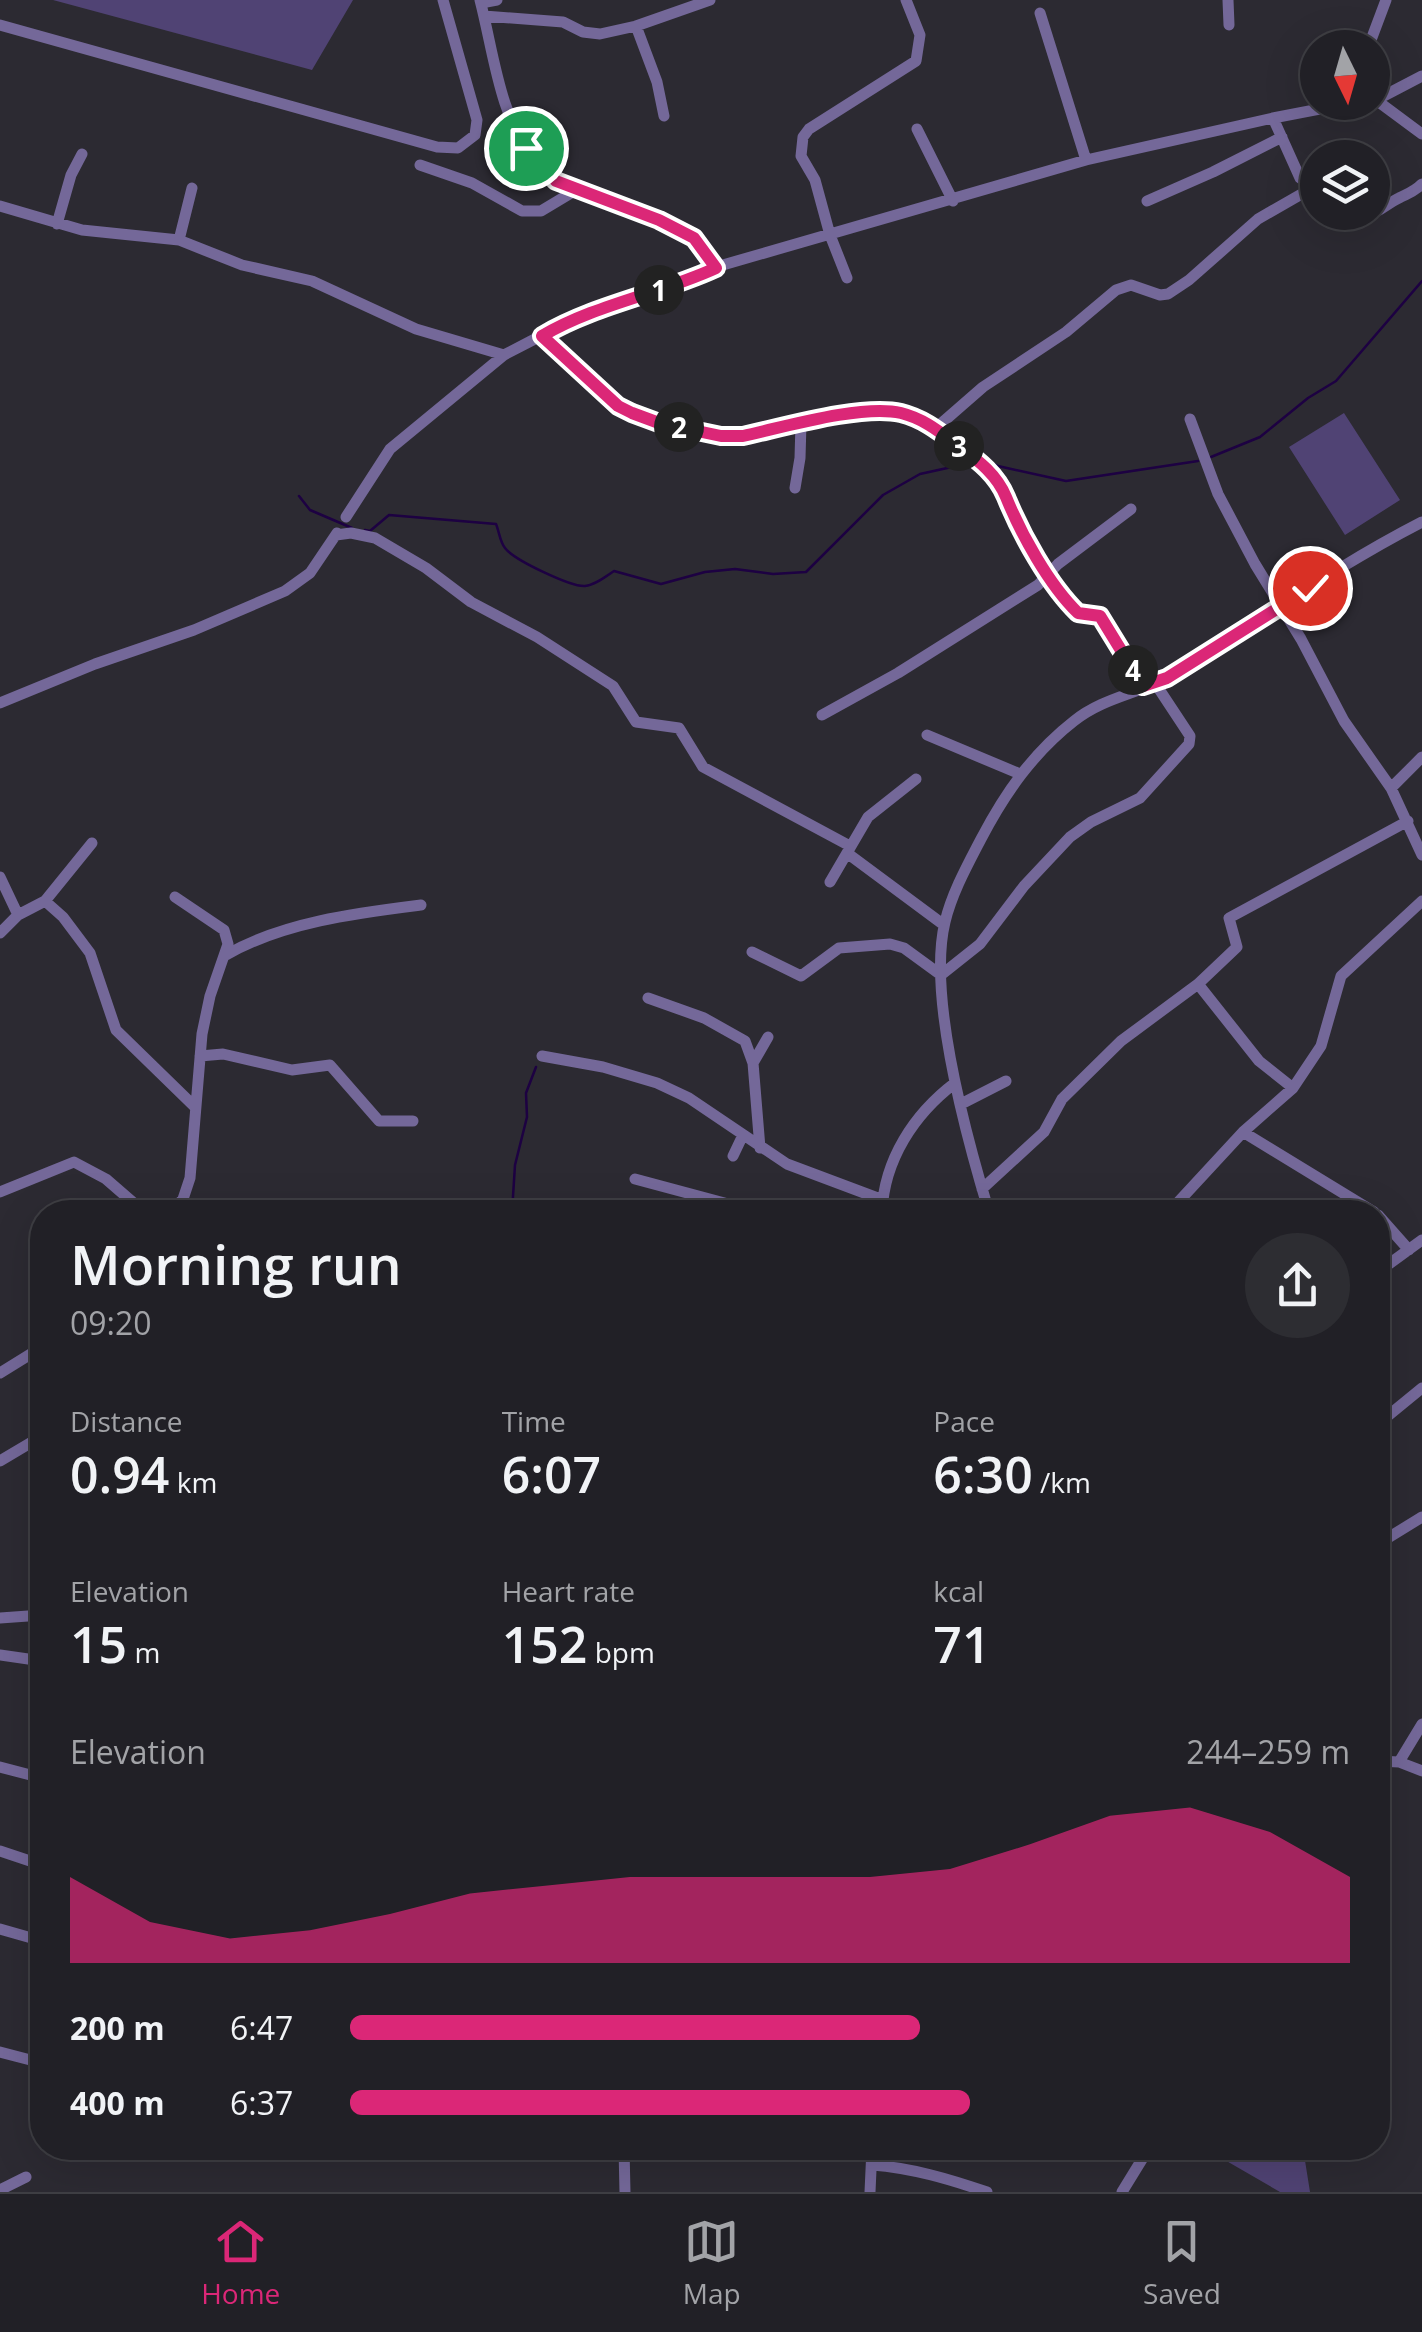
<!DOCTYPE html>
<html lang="en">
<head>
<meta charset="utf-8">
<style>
  body { margin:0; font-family:"Open Sans",sans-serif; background:#2d2d32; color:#f1f3f6; height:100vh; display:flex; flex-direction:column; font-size:38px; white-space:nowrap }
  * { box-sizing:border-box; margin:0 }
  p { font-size:32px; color:#a2a3a7 }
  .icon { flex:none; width:55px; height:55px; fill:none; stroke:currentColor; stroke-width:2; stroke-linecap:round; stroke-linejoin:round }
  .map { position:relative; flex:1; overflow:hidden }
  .sheet { position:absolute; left:30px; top:1200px; width:1360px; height:960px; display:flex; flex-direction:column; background:#212026; border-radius:40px; box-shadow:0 10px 40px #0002,0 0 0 2px #3e3e43 }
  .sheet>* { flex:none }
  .needle { width:65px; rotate:175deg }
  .tools { position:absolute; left:1300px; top:30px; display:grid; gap:20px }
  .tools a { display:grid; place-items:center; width:90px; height:90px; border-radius:50%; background:#212026; box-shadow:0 10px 40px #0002,0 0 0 2px #3e3e43; font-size:50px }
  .pin { position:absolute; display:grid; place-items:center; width:85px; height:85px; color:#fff; margin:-42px; border:5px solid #fff; border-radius:50%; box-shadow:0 2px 10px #0007 }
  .km { position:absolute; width:50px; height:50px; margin:-25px; border-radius:50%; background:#222; color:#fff; font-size:28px; line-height:50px; text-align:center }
  .round { display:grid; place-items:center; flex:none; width:105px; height:105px; border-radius:52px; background:#2d2d32 }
  .overview { display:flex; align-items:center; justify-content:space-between; height:170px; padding:0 40px }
  h1 { font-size:55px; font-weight:600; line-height:75px }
  .figures { display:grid; grid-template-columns:repeat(3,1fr); gap:15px; height:170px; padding:10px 40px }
  .figures div { display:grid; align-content:center }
  .figures b { font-size:50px; font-weight:600 }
  .figures small { font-size:28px; font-weight:400 }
  .figures p { font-size:28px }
  .chart { height:280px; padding:20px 40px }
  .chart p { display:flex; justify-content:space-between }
  .chart svg { width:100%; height:180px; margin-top:10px; fill:#db2777; opacity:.7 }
  ul { padding:0 40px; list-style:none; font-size:32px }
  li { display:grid; grid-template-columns:160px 120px 1fr; align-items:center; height:75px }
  li i { height:25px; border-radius:12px; background:#db2777 }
  .menu { display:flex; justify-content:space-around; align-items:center; height:140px; border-top:2px solid #3e3e43; background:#212026; font-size:28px; color:#a2a3a7 }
  .menu a { display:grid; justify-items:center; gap:5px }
  .menu .current { color:#db2777 }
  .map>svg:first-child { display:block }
</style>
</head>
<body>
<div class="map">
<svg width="1422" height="2192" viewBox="0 0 1422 2192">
  <rect width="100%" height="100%" fill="#2c2a32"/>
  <path fill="#504374" d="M53 0H353L312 70Z
    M1344 413 1400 500 1345 535 1289 447Z
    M1204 2148H1303L1310 2192H1280Z"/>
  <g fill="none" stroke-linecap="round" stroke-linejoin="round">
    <path stroke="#1d0142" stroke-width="2.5" d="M1211 457 1260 437 1308 398 1336 381 1422 281
      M982 458 998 466 1066 481 1198 461
      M299 496 310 510 352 528
      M365 530 370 531 389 515 496 524C499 531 500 542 505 548 514 560 571 587 585 586 595 585 605 577 614 571L661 584 705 572 735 569 773 574 806 572 883 495 920 474 970 463
      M512 1212 515 1165 527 1117 526 1093 536 1067"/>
    <path stroke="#746899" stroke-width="11" d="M1228 0 1229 25
      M481 3 497 0
      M1040 13 1086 160
      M484 16 563 22 583 32 600 34 636 26 710 0
      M0 25 437 147 458 148 475 135 477 120 443 0
      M636 26 657 82 664 116
      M1368 48 1386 0
      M1372 97 1422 134
      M1376 100 1422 76
      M1273 118 1356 102
      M917 129 953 201
      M420 165 472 183 522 211H541L576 190
      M1147 201 1213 172 1282 137
      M0 206 82 230 179 240 242 265 312 281 416 329 504 355
      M1351 212C1371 222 1382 206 1399 198 1409 193 1414 192 1422 184
      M57 224 71 175 82 154
      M179 240 192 188
      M716 267 1086 160 1273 118 1300 178 1318 192
      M847 278 830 235 815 180 801 156 803 137 809 129 916 61 920 35 906 0
      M542 336C593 384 616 414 687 429 702 432 717 438 732 437 803 435 882 382 946 434 964 448 983 462 996 480 1005 493 1007 508 1015 522 1032 553 1054 583 1075 611L1100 616 1143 686
      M1190 419 1218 494 1255 564 1301 639 1344 721 1391 788 1422 855
      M936 428 983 387 1066 332 1116 290 1131 285 1160 295 1168 294 1189 280 1258 219 1312 188
      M795 488 800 458 801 423
      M346 517 390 449 504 355 556 328 691 280 716 267C672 196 578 217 534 160 499 115 494 54 480 0
      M336 535 351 533 375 538 426 568 471 602 537 637 613 686 636 722 679 728 703 767 850 846
      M0 703 95 664 194 630 285 591 310 573 337 533
      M822 715 898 673 1038 585 1058 564 1131 509
      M927 735 1020 774
      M1391 788 1422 757
      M847 853 944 925
      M0 877 18 915
      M830 882 868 817 916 779
      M45 901 63 917 90 953 116 1030 194 1106
      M0 933 18 915 45 901 92 843
      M752 952 801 976 839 948 890 944 904 948 941 975 980 944 1024 886 1070 837 1091 822 1140 798 1189 744 1190 736 1155 683
      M226 955C283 922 357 913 421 905
      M648 998 704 1018 745 1041 753 1063 760 1148
      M200 1056 223 1054 292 1070 330 1065 379 1121H413
      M542 1056 603 1067 657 1083 689 1098 787 1164 883 1200
      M753 1063 768 1037
      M1293 1088 1259 1061 1198 984 1237 947 1229 918 1408 821
      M961 1104 1006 1081
      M1243 1132 1374 1212
      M733 1156 743 1135
      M635 1179 758 1212
      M982 1189 1044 1132 1062 1099 1121 1041 1198 984
      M0 1192 74 1162 106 1179 144 1212
      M171 1212 183 1199 190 1178 202 1034 210 996 228 944 224 930 175 897
      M882 1212C884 1160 914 1114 955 1083
      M989 1212C967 1139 927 996 945 922 952 893 967 866 981 839 1005 793 1033 753 1074 721 1104 697 1139 694 1170 676 1254 625 1334 567 1422 522
      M1169 1212 1243 1132 1293 1088 1321 1046 1341 976 1422 901
      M1378 1215 1409 1250
      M1378 1272 1422 1240
      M0 1373 42 1347
      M1378 1424 1422 1388
      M0 1461 42 1436
      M1378 1544 1422 1517
      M0 1618 42 1615
      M0 1655 42 1661
      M1378 1761 1399 1762 1422 1771
      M1399 1762 1422 1724
      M0 1767 42 1778
      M0 1851 42 1865
      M0 1929 42 1941
      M0 2052 42 2063
      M624 2148 625 2192
      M872 2165C912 2168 949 2179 987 2192
      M0 2190 26 2177
      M870 2192 872 2148
      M1122 2192 1149 2148"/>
  </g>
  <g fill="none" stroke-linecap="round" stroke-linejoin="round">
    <defs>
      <path id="route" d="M526 148 556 181 659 220 694 238 716 268C660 294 596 304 542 336L618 406 632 413 659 423 721 436H743C784 427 862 404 901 413 925 419 941 433 960 447 979 461 997 475 1006 497 1021 534 1049 585 1078 613L1100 616 1143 686 1167 678 1310 588"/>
    </defs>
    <use href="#route" stroke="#fff" stroke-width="20"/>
    <use href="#route" stroke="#db2777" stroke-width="12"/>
  </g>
</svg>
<div class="tools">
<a><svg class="needle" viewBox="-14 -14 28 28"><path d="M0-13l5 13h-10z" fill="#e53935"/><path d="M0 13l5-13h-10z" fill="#a2a3a7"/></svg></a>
<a><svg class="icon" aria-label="layers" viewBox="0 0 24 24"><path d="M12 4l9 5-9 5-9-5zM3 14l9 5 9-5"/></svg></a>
</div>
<div class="pin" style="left:526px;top:148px;background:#1e9e55"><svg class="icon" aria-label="arrive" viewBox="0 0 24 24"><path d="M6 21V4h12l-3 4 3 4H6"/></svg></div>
<div class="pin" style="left:1310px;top:588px;background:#d93025"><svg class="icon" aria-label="check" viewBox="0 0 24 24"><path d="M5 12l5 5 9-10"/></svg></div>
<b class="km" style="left:659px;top:290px">1</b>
<b class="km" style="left:679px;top:427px">2</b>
<b class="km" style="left:959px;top:446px">3</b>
<b class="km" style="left:1133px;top:670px">4</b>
<section class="sheet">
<div class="overview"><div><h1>Morning run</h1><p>09:20</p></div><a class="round"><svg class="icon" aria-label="share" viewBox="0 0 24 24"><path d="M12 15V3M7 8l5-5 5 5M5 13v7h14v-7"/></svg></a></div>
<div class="figures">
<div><p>Distance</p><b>0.94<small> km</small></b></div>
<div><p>Time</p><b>6:07</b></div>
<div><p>Pace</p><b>6:30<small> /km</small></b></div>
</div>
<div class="figures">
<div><p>Elevation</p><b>15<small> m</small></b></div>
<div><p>Heart rate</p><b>152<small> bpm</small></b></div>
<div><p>kcal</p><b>71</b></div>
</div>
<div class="chart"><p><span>Elevation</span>244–259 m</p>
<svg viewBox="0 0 160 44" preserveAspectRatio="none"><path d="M0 44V23L10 34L20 38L30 36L40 32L50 27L60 25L70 23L80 23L90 23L100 23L110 21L120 15L130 8L140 6L150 12L160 23V44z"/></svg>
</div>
<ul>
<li><b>200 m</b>6:47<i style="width:57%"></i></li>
<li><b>400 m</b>6:37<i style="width:62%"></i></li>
</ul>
</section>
</div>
<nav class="menu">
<a class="current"><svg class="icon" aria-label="home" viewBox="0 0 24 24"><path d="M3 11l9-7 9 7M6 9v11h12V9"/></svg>Home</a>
<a><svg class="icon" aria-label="map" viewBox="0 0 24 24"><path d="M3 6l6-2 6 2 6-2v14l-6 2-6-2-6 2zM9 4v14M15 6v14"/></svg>Map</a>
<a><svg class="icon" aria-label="saved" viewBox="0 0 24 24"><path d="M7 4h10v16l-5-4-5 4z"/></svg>Saved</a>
</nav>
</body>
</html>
